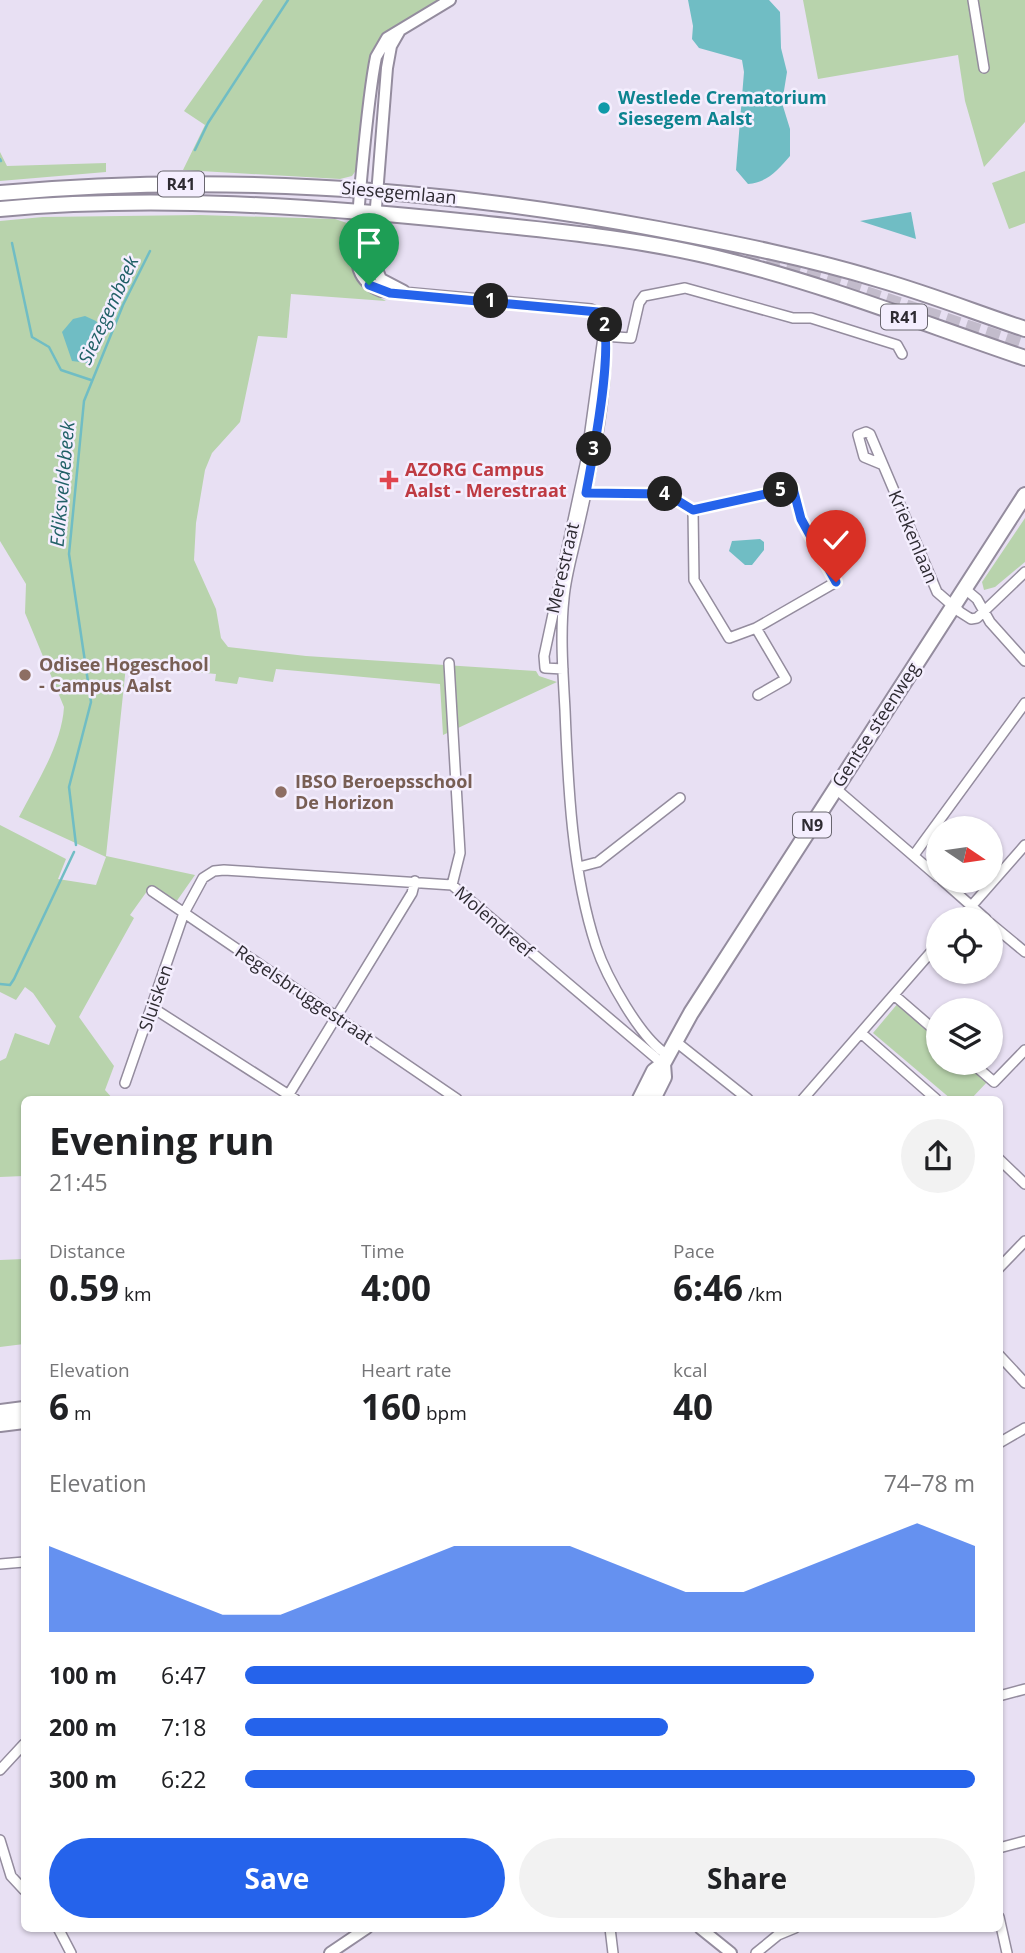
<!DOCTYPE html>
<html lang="en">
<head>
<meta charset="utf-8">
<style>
  body { margin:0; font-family:"Open Sans",sans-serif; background:#f2f2f2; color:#202124; height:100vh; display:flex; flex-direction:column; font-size:26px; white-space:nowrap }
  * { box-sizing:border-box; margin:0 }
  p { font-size:23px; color:#757577 }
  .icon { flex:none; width:38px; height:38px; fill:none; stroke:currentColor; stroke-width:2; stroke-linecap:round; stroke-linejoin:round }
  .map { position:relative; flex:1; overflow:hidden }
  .details { position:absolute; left:21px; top:1096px; width:982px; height:836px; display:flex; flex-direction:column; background:#fff; border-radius:10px; box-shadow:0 2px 5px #0004 }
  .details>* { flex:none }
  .needle { width:46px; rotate:103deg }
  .fabs { position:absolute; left:926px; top:816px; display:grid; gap:14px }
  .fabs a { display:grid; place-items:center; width:77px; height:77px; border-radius:50%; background:#fff; box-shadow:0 2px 5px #0004; font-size:35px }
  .pin { position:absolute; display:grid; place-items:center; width:60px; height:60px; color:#fff; margin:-72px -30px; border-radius:50% 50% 50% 0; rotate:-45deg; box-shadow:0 0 7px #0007 }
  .pin .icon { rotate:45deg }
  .km { position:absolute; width:35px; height:35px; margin:-18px; border-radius:50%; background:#222; color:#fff; font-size:19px; line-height:35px; text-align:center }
  .round { display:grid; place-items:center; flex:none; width:74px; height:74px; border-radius:37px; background:#f2f2f2 }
  .headline { display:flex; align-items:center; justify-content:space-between; height:119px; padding:0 28px }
  h1 { font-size:38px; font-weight:700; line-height:52px }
  .figures { display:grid; grid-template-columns:repeat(3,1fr); gap:10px; height:119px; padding:7px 28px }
  .figures div { display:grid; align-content:center }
  .figures b { font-size:35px; font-weight:700 }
  .figures small { font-size:19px; font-weight:400 }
  .figures p { font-size:19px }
  .chart { height:196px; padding:14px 28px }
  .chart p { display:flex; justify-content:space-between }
  .chart svg { width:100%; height:126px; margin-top:7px; fill:#2563eb; opacity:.7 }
  .button { display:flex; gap:14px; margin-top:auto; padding:14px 28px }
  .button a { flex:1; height:80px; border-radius:42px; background:#2563eb; color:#fff; font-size:28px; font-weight:700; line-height:80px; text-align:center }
  .button a+a { background:#f2f2f2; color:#202124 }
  ul { padding:0 28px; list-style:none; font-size:23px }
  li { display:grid; grid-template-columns:112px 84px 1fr; align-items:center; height:52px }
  li i { height:18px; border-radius:9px; background:#2563eb }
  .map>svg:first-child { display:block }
</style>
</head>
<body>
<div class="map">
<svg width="1025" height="1953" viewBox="0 0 1025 1953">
  <rect width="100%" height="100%" fill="#e8e0f3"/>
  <path fill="#b8d3ac" d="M263 0H439L383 35 375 47 357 169 352 176 340 179 183 170 205 125 184 111Z
    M803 0H1025V122L984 167 965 101 958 55 818 79Z
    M0 152 7 166 106 163V172L0 181Z
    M1025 171V223L1009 229 992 183Z
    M200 215 335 219 347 223C366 261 332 270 386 301L291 294 287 338 258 336 240 422 212 453 205 470 196 523 194 560 216 609 221 638 228 647 306 656 536 671 539 676 557 682 443 735 440 684 276 669 273 682 239 677 237 684 215 681 216 674 126 666 106 856 195 875 176 902 150 887 130 915 134 918 79 1017 114 1066 105 1090 113 1099H24V1176L0 1177V1061L6 1058 15 1033 49 1045 56 1026 33 993 25 987 16 1000 0 992V825L66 859 58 879 96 885 106 857 19 817C36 784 62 744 64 707L25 613 26 584 0 541V221L43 217Z
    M1025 518V562L995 587 984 590 982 582Z
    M899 1002 938 1036V1062H967L988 1081 971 1099H951L873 1033Z
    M24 1259V1344L0 1347V1260Z"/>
  <path fill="#70bdc4" d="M688 0H769L780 12 781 48 787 72 782 103 790 129V156C777 171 768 182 748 184L736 170 744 72 742 60 699 48 692 39 693 26Z
    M911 212 916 239 860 221Z
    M85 316 96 321 104 332 88 363 72 361 62 332 73 319Z
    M760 539 764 542V550L752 565H745L729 551 732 541Z"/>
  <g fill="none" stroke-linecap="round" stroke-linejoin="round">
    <path stroke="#70bdc4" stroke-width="2.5" d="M195 150 208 123 288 0
      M0 159 1 161
      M12 243 32 337 49 347 61 370 91 380
      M76 845 69 787 91 702 69 554 84 401 123 305 150 251
      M0 984 10 985 14 979 74 852"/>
    <path stroke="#c3bccc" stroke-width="14" stroke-dasharray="14 7" stroke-linecap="butt" d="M684 244 794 269 1025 346"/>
    <defs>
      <path id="minor" d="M973 0 984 68
        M605 326C610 388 593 464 579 525 574 549 566 574 564 598 560 634 563 673 565 710 568 786 572 873 596 946 606 976 641 1040 668 1055
        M603 336 631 338 639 303 644 296 685 288 793 318H811L897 345 902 354
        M881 464 864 457 858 435 866 432 870 434 937 592 960 612 971 619 977 618 1025 572
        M586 493 667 494 693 510 793 488 801 519 836 582 756 628 729 638 694 580 693 510
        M964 588 977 599 990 622 1025 661
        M756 628 786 679 758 695
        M449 663 460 853 452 885
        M563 669 545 668 544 656 586 460 603 337
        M835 788 938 877
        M914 855 1025 703
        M579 867 598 862 680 798
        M942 880 986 919
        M152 891 457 1099
        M960 919 1025 845
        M990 923 1025 952
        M894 995 938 1033
        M153 1008 295 1099
        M861 1033 936 1099
        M675 1041 748 1099
        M971 1062 994 1082 1025 1050
        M125 1083 184 913 203 878 214 871 224 870 452 885 663 1064
        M286 1099 412 893 415 881
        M803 1099 938 944
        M999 1159 1025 1184
        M999 1268 1025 1241
        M999 1355 1025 1383
        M999 1443 1025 1428
        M0 1564 24 1562
        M999 1696 1025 1689
        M0 1770 24 1744
        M0 1840 11 1876 24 1890
        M999 1848 1025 1841
        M999 1917 1007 1953
        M58 1928 71 1953
        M610 1928 613 1953
        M756 1953 778 1935 795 1928"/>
      <path id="tertiary" d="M450 0 387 38 376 57C370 86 351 251 359 270 363 281 371 287 381 291L591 310 602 315 605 326
        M399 32 391 46 387 68 372 258 381 279 404 291
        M700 1928 731 1953
        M330 1953 367 1928"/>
      <path id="primary" d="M640 1099 654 1071 663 1064 691 1013 1025 495
        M653 1099 664 1077 663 1064
        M0 1412 24 1409
        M0 1424 24 1421"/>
      <path id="trunk" d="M0 193C220 173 441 188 658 229 732 243 808 258 880 280 929 294 977 313 1025 329
        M0 209C155 195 314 206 469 222 556 231 644 239 729 261 830 286 927 325 1025 358"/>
    </defs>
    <use href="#minor" stroke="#948c9e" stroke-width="12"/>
    <use href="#tertiary" stroke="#948c9e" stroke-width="14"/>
    <use href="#primary" stroke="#948c9e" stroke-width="18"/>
    <use href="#trunk" stroke="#948c9e" stroke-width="18"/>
    <use href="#minor" stroke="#fff" stroke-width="9"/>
    <use href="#tertiary" stroke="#fff" stroke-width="10"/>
    <use href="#primary" stroke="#fff" stroke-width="14"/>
    <use href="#trunk" stroke="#fff" stroke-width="14"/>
  </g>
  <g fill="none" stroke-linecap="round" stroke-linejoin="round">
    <defs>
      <path id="route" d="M369 285 390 293 598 312C619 330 591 464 586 493L667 494 693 510 793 488 801 519 836 582"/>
    </defs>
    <use href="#route" stroke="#fff" stroke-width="14"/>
    <use href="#route" stroke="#2563eb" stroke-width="9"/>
  </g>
  <circle fill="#0f9aa8" stroke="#f4eefe" stroke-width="2.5" cx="604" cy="108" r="7"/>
  <path fill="#e0444e" stroke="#f4eefe" stroke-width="2.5" d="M385.5 469.5h7v7h7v7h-7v7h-7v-7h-7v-7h7z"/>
  <g fill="#8d6e63" stroke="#f4eefe" stroke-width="2.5">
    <circle cx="25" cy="675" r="7"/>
    <circle cx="281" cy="792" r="7"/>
  </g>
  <g text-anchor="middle" stroke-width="5" stroke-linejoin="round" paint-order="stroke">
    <g fill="#f4eefe" stroke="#69666f" stroke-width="2">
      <rect x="158" y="171.5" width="46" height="25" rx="5"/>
      <rect x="881" y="304.5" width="46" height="25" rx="5"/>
      <rect x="793" y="812.5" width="38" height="25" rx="5"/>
    </g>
    <g font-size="16" font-weight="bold" fill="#2e2b32">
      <text x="181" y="190">R41</text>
      <text x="904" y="323">R41</text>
      <text x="812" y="831">N9</text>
    </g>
    <g font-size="18" font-weight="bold" fill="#0d838f" stroke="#f4eefe" text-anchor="start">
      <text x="618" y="104">Westlede Crematorium<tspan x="618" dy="21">Siesegem Aalst</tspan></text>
    </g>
    <g font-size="18" fill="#2e2b32" stroke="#f4eefe">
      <text transform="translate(399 193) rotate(5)" y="6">Siesegemlaan</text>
      <text transform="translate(913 537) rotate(67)" y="6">Kriekenlaan</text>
      <text transform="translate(563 568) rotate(-77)" y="6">Merestraat</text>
      <text transform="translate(876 725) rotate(-57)" y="6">Gentse steenweg</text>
      <text transform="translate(494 922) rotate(41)" y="6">Molendreef</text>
      <text transform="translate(304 995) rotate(34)" y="6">Regelsbruggestraat</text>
      <text transform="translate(156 998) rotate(-71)" y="6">Sluisken</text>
    </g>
    <g font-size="18" font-weight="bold" fill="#be3a42" stroke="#f4eefe" text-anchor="start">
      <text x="405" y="476">AZORG Campus<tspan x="405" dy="21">Aalst - Merestraat</tspan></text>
    </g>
    <g font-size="18" font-weight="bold" fill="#785e54" stroke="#f4eefe" text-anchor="start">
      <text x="39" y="671">Odisee Hogeschool<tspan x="39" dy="21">- Campus Aalst</tspan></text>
      <text x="295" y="788">IBSO Beroepsschool<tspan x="295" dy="21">De Horizon</tspan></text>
    </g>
    <g font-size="19" font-style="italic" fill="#216167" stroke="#f4eefe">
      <text transform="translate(108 310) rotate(-65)" y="7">Siezegembeek</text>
      <text transform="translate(62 484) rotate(-85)" y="7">Ediksveldebeek</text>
    </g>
  </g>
</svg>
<div class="fabs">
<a><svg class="needle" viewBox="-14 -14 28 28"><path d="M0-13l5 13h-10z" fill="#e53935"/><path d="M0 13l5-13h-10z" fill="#757577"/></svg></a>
<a><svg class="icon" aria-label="locate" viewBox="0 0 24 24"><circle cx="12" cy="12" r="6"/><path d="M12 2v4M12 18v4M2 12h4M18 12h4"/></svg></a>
<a><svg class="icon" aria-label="layers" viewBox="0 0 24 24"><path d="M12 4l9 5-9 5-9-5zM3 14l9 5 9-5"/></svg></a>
</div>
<div class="pin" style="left:369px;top:285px;background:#1e9e55"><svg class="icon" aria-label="arrive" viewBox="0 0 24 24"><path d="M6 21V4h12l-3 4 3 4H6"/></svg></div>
<div class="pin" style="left:836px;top:582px;background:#d93025"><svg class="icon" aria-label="check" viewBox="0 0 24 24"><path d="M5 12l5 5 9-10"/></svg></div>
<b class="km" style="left:491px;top:301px">1</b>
<b class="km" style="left:605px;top:325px">2</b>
<b class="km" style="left:594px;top:449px">3</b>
<b class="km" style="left:665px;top:494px">4</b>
<b class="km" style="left:781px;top:490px">5</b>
<section class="details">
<div class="headline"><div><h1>Evening run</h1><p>21:45</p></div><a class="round"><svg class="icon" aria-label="share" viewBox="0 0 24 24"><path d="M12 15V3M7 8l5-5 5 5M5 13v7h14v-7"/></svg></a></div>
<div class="figures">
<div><p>Distance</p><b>0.59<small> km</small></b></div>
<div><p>Time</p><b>4:00</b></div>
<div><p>Pace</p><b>6:46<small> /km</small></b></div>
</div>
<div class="figures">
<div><p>Elevation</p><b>6<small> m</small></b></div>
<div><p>Heart rate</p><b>160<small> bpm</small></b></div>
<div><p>kcal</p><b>40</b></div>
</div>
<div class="chart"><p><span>Elevation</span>74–78 m</p>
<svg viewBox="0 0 160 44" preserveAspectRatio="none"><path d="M0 44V14L10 22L20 30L30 38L40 38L50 30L60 22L70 14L80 14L90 14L100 22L110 30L120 30L130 22L140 14L150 6L160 14V44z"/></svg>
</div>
<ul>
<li><b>100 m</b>6:47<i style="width:78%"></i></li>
<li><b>200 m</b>7:18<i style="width:58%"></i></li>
<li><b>300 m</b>6:22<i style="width:100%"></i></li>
</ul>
<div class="button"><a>Save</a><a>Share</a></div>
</section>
</div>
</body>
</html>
